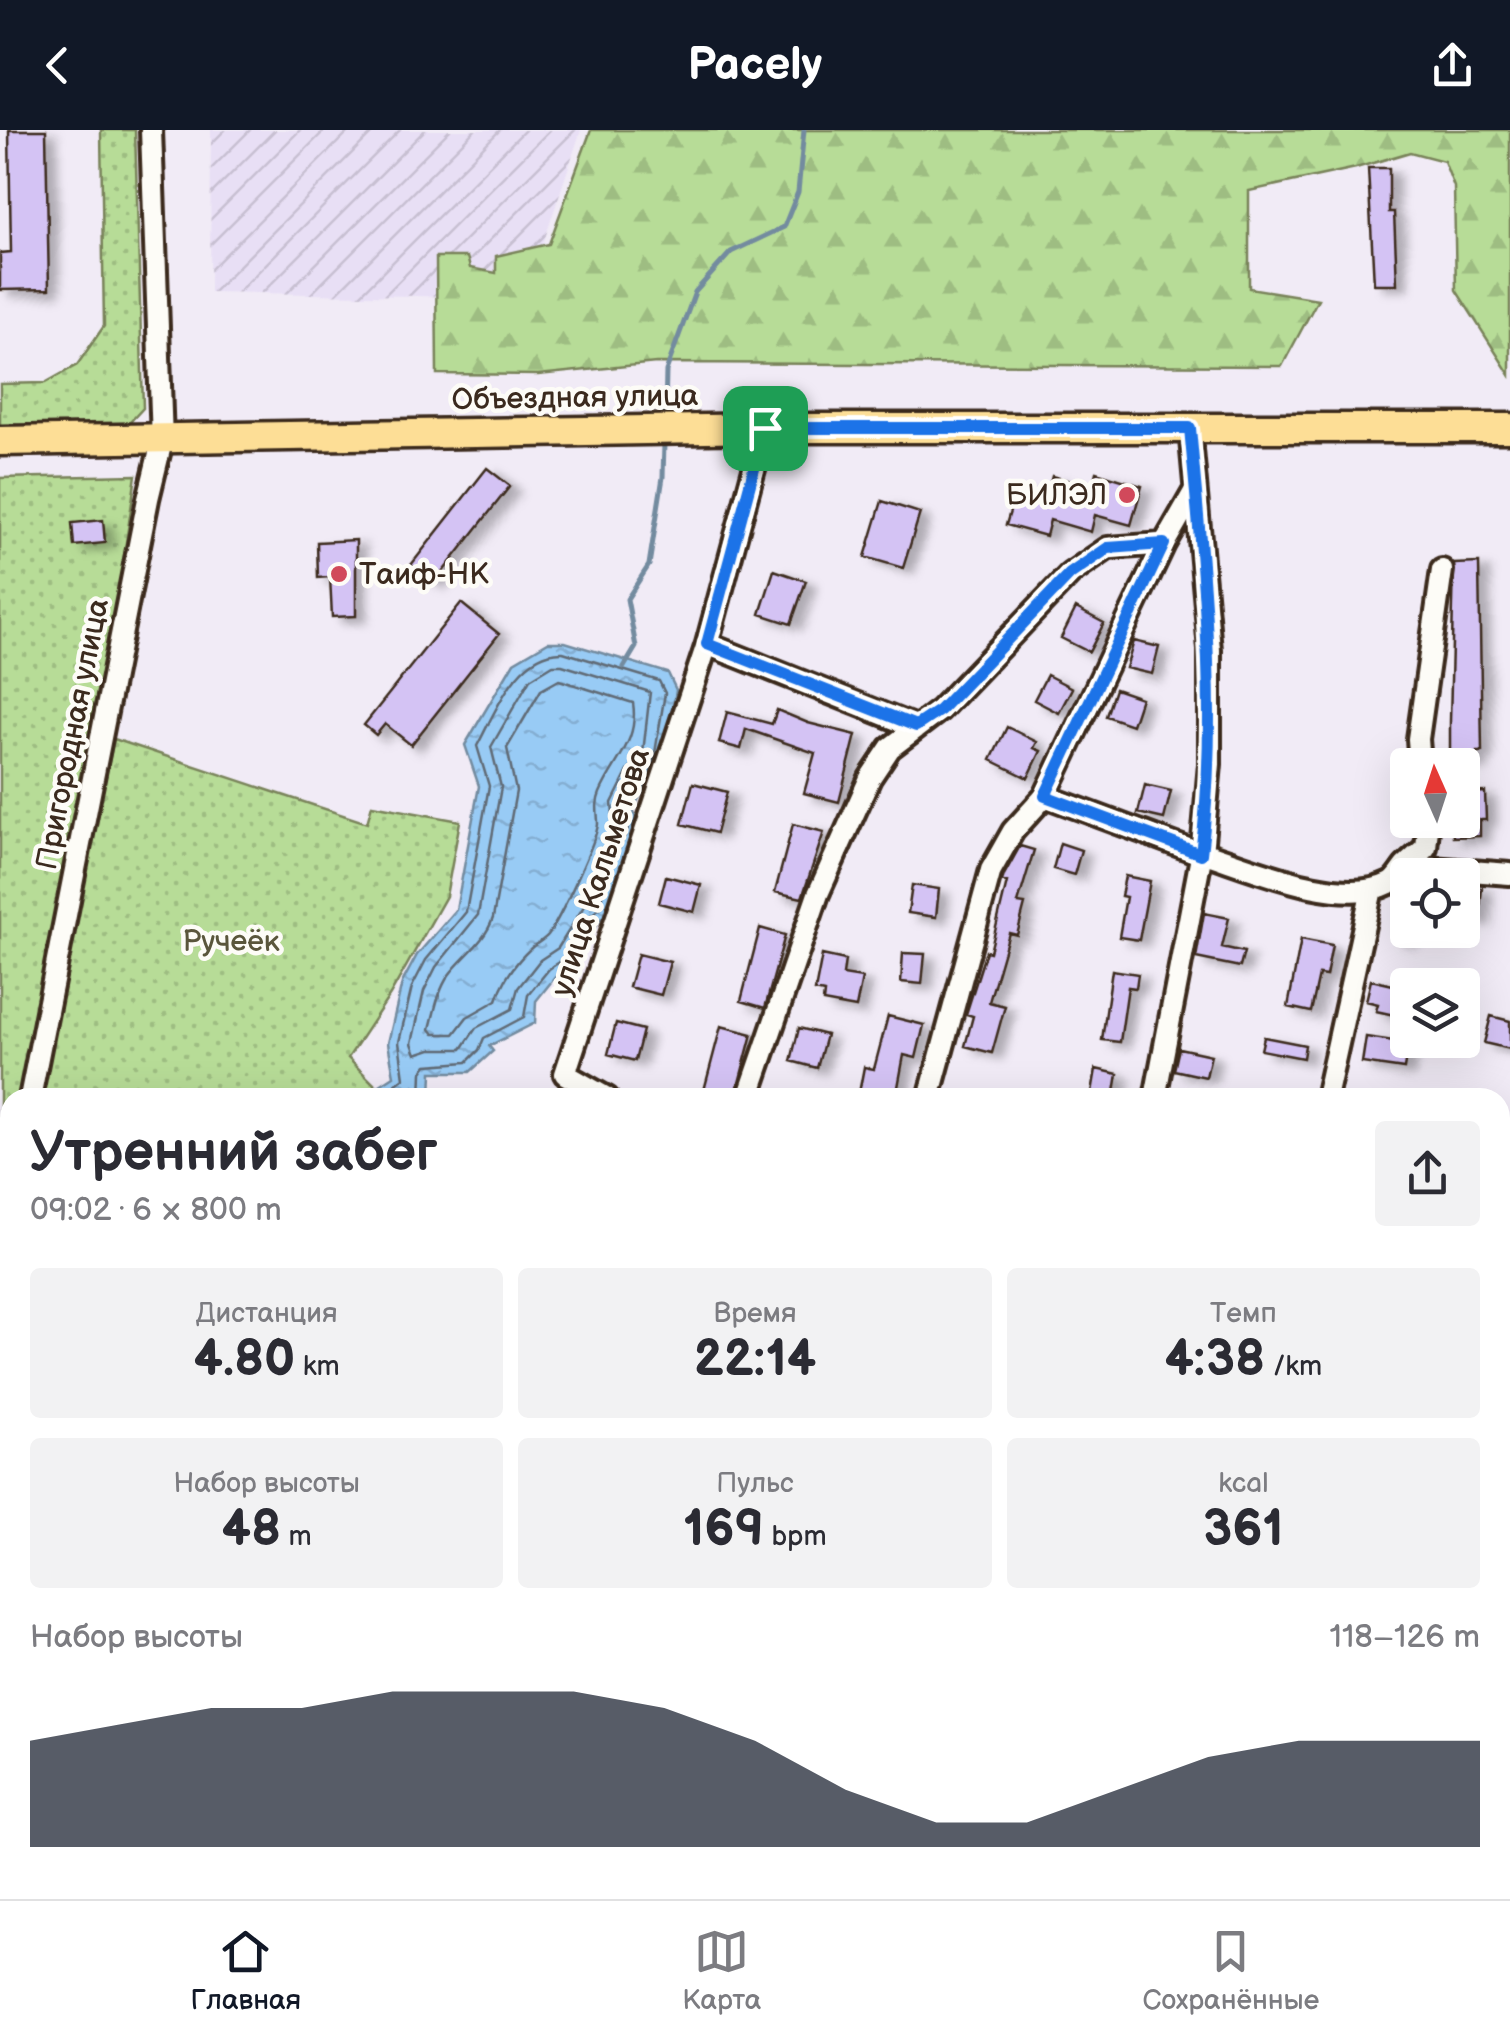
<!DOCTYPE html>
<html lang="ru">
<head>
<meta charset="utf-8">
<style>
  body { margin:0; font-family:"Balsamiq Sans",sans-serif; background:#f2f2f3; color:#2b2b33; height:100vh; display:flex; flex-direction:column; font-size:38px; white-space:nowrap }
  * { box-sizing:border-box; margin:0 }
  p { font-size:32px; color:#7c7c81 }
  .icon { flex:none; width:55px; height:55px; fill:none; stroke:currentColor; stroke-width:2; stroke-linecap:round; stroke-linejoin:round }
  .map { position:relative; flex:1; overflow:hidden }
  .drawer { position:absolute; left:0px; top:958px; width:1510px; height:812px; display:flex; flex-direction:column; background:#fff; border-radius:30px 30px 0 0; box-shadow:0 10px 40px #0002 }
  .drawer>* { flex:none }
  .needle { width:65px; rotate:357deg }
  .controls { position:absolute; left:1390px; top:618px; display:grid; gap:20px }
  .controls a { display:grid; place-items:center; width:90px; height:90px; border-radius:10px; background:#fff; box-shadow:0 10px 40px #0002; font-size:50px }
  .pin { position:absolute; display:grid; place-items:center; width:85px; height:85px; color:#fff; margin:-42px; border-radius:20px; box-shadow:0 5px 15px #0006 }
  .round { display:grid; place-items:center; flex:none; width:105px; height:105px; border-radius:10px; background:#f2f2f3 }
  .headline { display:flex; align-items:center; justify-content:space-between; height:170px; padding:0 30px }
  h1 { font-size:55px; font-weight:600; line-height:75px }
  .figures { display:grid; grid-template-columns:repeat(3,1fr); gap:15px; height:170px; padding:10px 30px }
  .figures div { display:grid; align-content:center; border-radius:10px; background:#f2f2f3; text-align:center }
  .figures b { font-size:50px; font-weight:600 }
  .figures small { font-size:28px; font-weight:400 }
  .figures p { font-size:28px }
  .chart { height:280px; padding:20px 30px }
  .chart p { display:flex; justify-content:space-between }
  .chart svg { width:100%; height:180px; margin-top:10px; fill:#111827; opacity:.7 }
  header { display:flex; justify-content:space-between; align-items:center; height:130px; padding:0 30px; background:#111827; color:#fff; font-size:45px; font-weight:600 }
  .menu { display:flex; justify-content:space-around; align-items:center; height:140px; border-top:2px solid #e1e1e2; background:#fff; font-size:28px; color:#7c7c81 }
  .menu a { display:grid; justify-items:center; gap:5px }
  .menu .on { color:#111827 }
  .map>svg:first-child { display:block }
</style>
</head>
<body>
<header><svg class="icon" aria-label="back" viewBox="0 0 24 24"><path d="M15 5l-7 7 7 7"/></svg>Pacely<svg class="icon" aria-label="share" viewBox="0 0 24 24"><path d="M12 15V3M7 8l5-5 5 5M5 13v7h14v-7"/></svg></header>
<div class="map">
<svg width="1510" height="1769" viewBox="0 0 1510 1769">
  <defs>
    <pattern id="industrial-furrows" width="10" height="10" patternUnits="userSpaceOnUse" patternTransform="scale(2.5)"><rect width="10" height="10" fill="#e8dff5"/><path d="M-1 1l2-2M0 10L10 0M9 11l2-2" fill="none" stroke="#c8c0d2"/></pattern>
    <pattern id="green-dots" width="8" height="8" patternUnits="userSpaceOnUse" patternTransform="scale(2.5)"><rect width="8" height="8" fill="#b7dc97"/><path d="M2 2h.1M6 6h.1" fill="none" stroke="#9ebd82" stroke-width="1.8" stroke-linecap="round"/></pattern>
    <pattern id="forest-firs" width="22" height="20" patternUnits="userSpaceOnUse" patternTransform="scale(2.5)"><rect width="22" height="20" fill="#b7dc97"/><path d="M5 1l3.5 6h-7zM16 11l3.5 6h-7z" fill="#9ebd82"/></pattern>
    <pattern id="water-ripples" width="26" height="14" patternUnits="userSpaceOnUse" patternTransform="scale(2.5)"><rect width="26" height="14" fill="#98cbf5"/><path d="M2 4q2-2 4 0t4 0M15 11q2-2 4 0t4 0" fill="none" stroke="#84aed2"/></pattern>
    <filter id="shadow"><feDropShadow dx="10" dy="5.5" stdDeviation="5" flood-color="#0004"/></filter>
  </defs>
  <rect width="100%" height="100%" fill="#f1ebf6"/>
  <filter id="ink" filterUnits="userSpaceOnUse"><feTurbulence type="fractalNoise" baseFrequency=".01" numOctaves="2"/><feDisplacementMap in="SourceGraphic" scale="20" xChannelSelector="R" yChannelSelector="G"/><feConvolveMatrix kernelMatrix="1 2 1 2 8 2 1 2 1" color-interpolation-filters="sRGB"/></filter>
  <g filter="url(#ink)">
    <path fill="url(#industrial-furrows)" d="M211 0H581L525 168 210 162Z"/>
    <path fill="url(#green-dots)" stroke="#79835a" stroke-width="2.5" d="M101 0H135L143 278 130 292 118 299 0 300V254L45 253 77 235 104 196Z
      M136 345 99 595 23 967 10 968V1030L0 1076V348Z
      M114 609 367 693 372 675 460 691 446 766 390 865 348 928 387 967 36 968Z
      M10 1086V1760H746L744 1769H0V1132Z"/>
    <path fill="url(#forest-firs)" stroke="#79835a" stroke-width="2.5" d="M591 0H1510V245L1456 160 1454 57 1444 31 1410 22 1356 38 1249 61V158L1318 169 1282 236 656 233 538 245 437 244 436 127H467L470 138 496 143V126L549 114Z"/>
    <path fill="url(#water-ripples)" stroke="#738b9f" stroke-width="2.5" d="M548 512H565L668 543 676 560 664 634 646 654 633 680 640 699 613 758 611 786 600 789 574 835 556 846 536 871 535 893 489 916 493 921 470 942H432L431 967 360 968 394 946 388 913 402 853 417 825 456 780 479 656 465 615 514 532Z"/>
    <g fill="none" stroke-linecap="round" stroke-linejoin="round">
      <path stroke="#606a74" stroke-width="2.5" d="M553 535H562L650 562 643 623 628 641 612 673 614 697 592 750 589 768 558 818 540 830 518 858 512 879 476 898 462 919H431L416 924 412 913 424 861 436 837 478 785 501 657 491 617 530 549Z
        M559 550 633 573C639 612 614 630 600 663 595 675 598 682 598 694 597 710 559 790 548 805 543 811 536 813 530 819 515 833 503 851 497 870L467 887 454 904H434L430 899C435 880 438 861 449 845 463 826 485 812 493 788L516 661 507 618 541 560Z
        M379 968 404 948 399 912 412 857 426 830 466 782 489 656 477 616C496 581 517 521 563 522L659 551 665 563 654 629 638 648 624 677 628 699 603 754 601 777 591 785 567 827 549 839 528 865 524 887 484 908 479 920 467 932 427 935 422 942 421 968"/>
      <path stroke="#738b9f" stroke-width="5" d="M665 283 666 241 695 162 731 122 784 97 798 62 804 0
        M624 537 636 517 627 469 649 435 663 347 664 314
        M20 1769 21 1760"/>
    </g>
    <path fill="#d4c3f4" stroke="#3b2a1e" stroke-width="2.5" filter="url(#shadow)" d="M9 0H46L49 159 0 160V123L11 122Z
      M1368 38H1389V82H1394L1397 154H1374Z
      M487 338 510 356 434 453 411 435Z
      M1096 342 1142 356 1131 395 1095 385 1091 402 1050 390 1046 406 1006 395 1017 358 1046 367 1052 346 1092 357Z
      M882 371 920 383 903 438 865 427Z
      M103 390 105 413 74 416 72 393Z
      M356 410V486L332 487 330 447 318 448 317 412Z
      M1479 433 1482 622H1477L1478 632 1454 633V624H1450V591L1454 434Z
      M774 440 806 451 791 494 760 484Z
      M461 473 499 504 411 615 385 594 376 605 364 595Z
      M1076 478 1104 493 1089 522 1061 508Z
      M1134 511 1159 517 1152 544 1126 538Z
      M1047 545 1072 558 1059 583 1034 570Z
      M1115 559 1141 568 1132 595 1106 586Z
      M777 580 808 593 856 605 839 672 804 663 815 623 746 599 741 619 719 613 727 582 772 594Z
      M1007 597 1037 612 1034 618 1041 621 1028 648 991 630Z
      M693 653 727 662 716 703 682 694Z
      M1145 655 1171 661 1164 689 1138 683Z
      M1485 662 1486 690H1480V706L1453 707 1452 690H1462V663Z
      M793 694 824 702 802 768 775 762Z
      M1060 713 1081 720 1074 745 1053 739Z
      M1020 716 1034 720 1018 773 1025 774 1017 805 1009 803 989 872 1005 876 992 923 965 916 973 886 966 884 986 821 990 822 1007 752 1002 751 1004 745Z
      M666 746 701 755 694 782 659 773Z
      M1125 746 1150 751 1139 810 1119 807 1126 767 1121 766Z
      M912 755 939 759 936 787 908 783Z
      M1462 756 1482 758 1479 789 1462 787Z
      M1404 760H1408V810L1391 806Z
      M1204 783 1229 788 1222 817 1244 822 1240 837 1196 828Z
      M760 798 785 805 765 878 741 871Z
      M1301 809 1332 815 1326 846 1319 845 1311 882 1288 877Z
      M903 823 925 824 922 854 901 852Z
      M638 824 670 832 661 865 629 857Z
      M822 825 845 830 843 845 862 848 856 878 823 872 824 863 815 861Z
      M1112 840 1138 844 1136 858 1128 857 1120 912 1102 910Z
      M1371 850 1406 858 1399 886 1376 881 1378 874 1366 871Z
      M888 886 924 895 916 928 904 925 896 968H858L864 937 874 939Z
      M1491 886 1510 891V919L1484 913Z
      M616 893 643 900 635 931 608 924Z
      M721 896 752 904 735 968H702Z
      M799 898 826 905 817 938 791 931Z
      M1264 907 1305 915 1303 928 1261 920Z
      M1366 907 1408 913 1404 939 1362 933Z
      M1179 918 1211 925 1206 947 1174 940Z
      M1096 939 1118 944 1114 968H1091Z"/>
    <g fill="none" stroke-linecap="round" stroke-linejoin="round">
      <defs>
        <path id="minor" d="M707 514 915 597
          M1420 635 1418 609 1442 440
          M1045 666 1201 724
          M1202 722C1249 737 1342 778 1390 753 1396 750 1400 742 1405 736L1510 744
          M1405 736 1426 717 1429 690
          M30 968 148 369 162 311 151 0
          M607 968 565 944 707 514 765 298
          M748 968 818 764 870 648 890 618 940 580 1070 444 1108 418 1164 414
          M929 968 991 740 1013 701 1045 666 1164 414 1195 360
          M1155 968 1202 722 1210 634V520L1190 298
          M1326 968 1372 759
          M0 1108 10 1062
          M1500 1214 1510 1176
          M1500 1539 1510 1540
          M748 1769 749 1760
          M1013 1769 1019 1760
          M1328 1769 1331 1760"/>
        <path id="major" d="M0 311 765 298H1510"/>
      </defs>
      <use href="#minor" stroke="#3b2a1e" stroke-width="28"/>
      <use href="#major" stroke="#3b2a1e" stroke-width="35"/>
      <use href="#minor" stroke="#fdfcf7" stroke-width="20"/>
      <use href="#major" stroke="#fdde96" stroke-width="28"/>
    </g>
  </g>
  <g fill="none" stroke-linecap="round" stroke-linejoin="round" filter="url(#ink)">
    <defs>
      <path id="route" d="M765 298H1190C1203 441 1219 581 1201 724L1045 666 1164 414 1108 418 1070 444 940 580 916 596 707 514Z"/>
    </defs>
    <use href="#route" stroke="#fff" stroke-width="20"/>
    <use href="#route" stroke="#1a73e8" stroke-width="12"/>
  </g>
  <g fill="#d1495b" stroke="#fdfcf7" stroke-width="4">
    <circle cx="1127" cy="365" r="10"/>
    <circle cx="339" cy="444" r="10"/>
  </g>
  <g text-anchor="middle" stroke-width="9" stroke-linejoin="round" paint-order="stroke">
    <g font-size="30" fill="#3b2a1e" stroke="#fdfcf7">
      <text transform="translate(575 267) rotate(-1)" y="10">Объездная улица</text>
      <text transform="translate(72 604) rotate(-79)" y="10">Пригородная улица</text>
      <text transform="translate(600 742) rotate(-72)" y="10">улица Кальметова</text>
    </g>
    <g font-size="30" fill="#3b2a1e" stroke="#fdfcf7" text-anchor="end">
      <text x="1107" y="375">БИЛЭЛ</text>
      <text x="359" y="454" text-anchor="start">Таиф-НК</text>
    </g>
    <g font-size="30" fill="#5a563c" stroke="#fdfcf7">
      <text x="231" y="821">Ручеёк</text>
    </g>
  </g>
</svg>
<div class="controls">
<a><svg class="needle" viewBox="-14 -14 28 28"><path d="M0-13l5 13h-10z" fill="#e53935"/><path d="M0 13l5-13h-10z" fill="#7c7c81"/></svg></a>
<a><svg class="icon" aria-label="locate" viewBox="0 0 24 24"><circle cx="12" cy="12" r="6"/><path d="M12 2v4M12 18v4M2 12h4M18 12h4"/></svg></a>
<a><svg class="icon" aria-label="layers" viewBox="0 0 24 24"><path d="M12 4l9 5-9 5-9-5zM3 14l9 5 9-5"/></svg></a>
</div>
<div class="pin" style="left:765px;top:298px;background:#1e9e55"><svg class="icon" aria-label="arrive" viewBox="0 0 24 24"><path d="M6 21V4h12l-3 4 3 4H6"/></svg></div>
<section class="drawer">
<div class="headline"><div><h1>Утренний забег</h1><p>09:02 · 6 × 800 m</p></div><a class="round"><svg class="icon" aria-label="share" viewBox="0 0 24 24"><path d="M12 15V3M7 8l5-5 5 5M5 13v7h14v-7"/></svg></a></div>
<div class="figures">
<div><p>Дистанция</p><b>4.80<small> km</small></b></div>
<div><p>Время</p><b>22:14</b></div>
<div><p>Темп</p><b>4:38<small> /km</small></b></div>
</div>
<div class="figures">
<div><p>Набор высоты</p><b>48<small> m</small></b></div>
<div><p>Пульс</p><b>169<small> bpm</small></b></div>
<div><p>kcal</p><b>361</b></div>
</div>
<div class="chart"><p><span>Набор высоты</span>118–126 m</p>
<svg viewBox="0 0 160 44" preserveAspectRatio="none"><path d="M0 44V18L10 14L20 10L30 10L40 6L50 6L60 6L70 10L80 18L90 30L100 38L110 38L120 30L130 22L140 18L150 18L160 18V44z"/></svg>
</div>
</section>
</div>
<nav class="menu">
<a class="on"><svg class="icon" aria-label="home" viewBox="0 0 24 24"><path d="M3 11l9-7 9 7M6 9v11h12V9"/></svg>Главная</a>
<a><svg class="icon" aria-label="map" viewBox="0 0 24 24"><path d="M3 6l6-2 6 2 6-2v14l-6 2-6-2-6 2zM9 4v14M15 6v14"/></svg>Карта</a>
<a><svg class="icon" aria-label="saved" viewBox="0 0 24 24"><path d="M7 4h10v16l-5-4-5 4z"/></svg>Сохранённые</a>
</nav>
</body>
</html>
